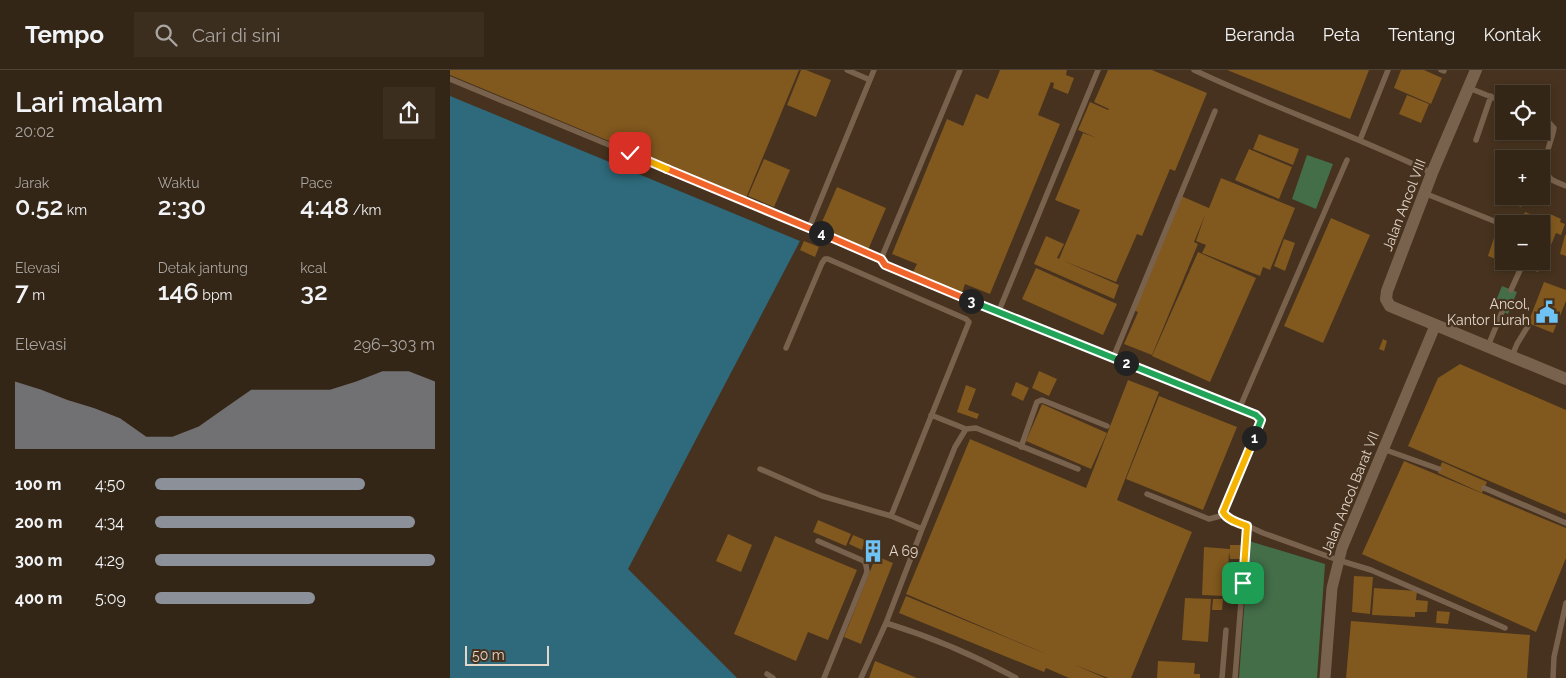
<!DOCTYPE html>
<html lang="id">
<head>
<meta charset="utf-8">
<style>
  body { margin:0; font-family:Raleway,sans-serif; background:#3c2e1f; color:#f1f3f6; height:100vh; display:flex; flex-direction:column; font-size:19px; white-space:nowrap }
  * { box-sizing:border-box; margin:0 }
  p { font-size:16px; color:#a9a5a1 }
  .icon { flex:none; width:28px; height:28px; fill:none; stroke:currentColor; stroke-width:2; stroke-linecap:round; stroke-linejoin:round }
  .map { position:relative; flex:1; overflow:hidden }
  .side { display:flex; flex-direction:column; background:#342616; width:450px }
  .side>* { flex:none }
  .tools { position:absolute; left:1045px; top:15px; display:grid; gap:10px }
  .tools a { display:grid; place-items:center; width:55px; height:55px; border-radius:0px; background:#342616; box-shadow:0 2px 8px #0003,0 0 0 1px #4e4335; font-size:25px }
  .scale { position:absolute; left:15px; bottom:12px; width:84px; box-sizing:border-box; padding-left:5px; border:2px solid #e3d6ca; border-top:0; font-size:14px; line-height:18px; white-space:nowrap; color:#e3d6ca; -webkit-text-stroke:4px #46321e; paint-order:stroke }
  .pin { position:absolute; display:grid; place-items:center; width:42px; height:42px; color:#fff; margin:-21px; border-radius:10px; box-shadow:0 2px 8px #0006 }
  .km { position:absolute; width:25px; height:25px; margin:-12px; border-radius:50%; background:#222; color:#fff; font-size:14px; line-height:25px; text-align:center }
  .round { display:grid; place-items:center; flex:none; width:52px; height:52px; border-radius:0px; background:#3c2e1f }
  .overview { display:flex; align-items:center; justify-content:space-between; height:85px; padding:0 15px }
  h1 { font-size:28px; font-weight:600; line-height:38px }
  .stats { display:grid; grid-template-columns:repeat(3,1fr); gap:8px; height:85px; padding:5px 15px }
  .stats div { display:grid; align-content:center }
  .stats b { font-size:25px; font-weight:600 }
  .stats small { font-size:14px; font-weight:400 }
  .stats p { font-size:14px }
  .chart { height:140px; padding:10px 15px }
  .chart p { display:flex; justify-content:space-between }
  .chart svg { width:100%; height:90px; margin-top:5px; fill:#8c9099; opacity:.7 }
  ul { padding:0 15px; list-style:none; font-size:16px }
  li { display:grid; grid-template-columns:80px 60px 1fr; align-items:center; height:38px }
  li i { height:12px; border-radius:6px; background:#8c9099 }
  header { display:flex; align-items:center; gap:30px; box-sizing:border-box; height:70px; padding:0 25px; background:#342616; border-bottom:1px solid #4e4335 }
  header strong { font-size:24px }
  nav { display:flex; gap:28px; margin-inline-start:auto; font-size:18px }
  .search { width:350px; height:45px; background:#3c2e1f; display:flex; align-items:center; gap:12px; box-sizing:border-box; padding:0 18px; border-radius:0px; color:#a9a5a1; font-size:19px }
  main { display:flex; flex:1; min-height:0 }
  .map>svg:first-child { display:block }
</style>
</head>
<body>
<header>
<strong>Tempo</strong>
<div class="search"><svg class="icon" aria-label="search" viewBox="0 0 24 24"><circle cx="10" cy="10" r="6"/><path d="M15 15l6 6"/></svg>Cari di sini</div>
<nav><a>Beranda</a><a>Peta</a><a>Tentang</a><a>Kontak</a></nav>
</header>
<main>
<section class="side">
<div class="overview"><div><h1>Lari malam</h1><p>20:02</p></div><a class="round"><svg class="icon" aria-label="share" viewBox="0 0 24 24"><path d="M12 15V3M7 8l5-5 5 5M5 13v7h14v-7"/></svg></a></div>
<div class="stats">
<div><p>Jarak</p><b>0.52<small> km</small></b></div>
<div><p>Waktu</p><b>2:30</b></div>
<div><p>Pace</p><b>4:48<small> /km</small></b></div>
</div>
<div class="stats">
<div><p>Elevasi</p><b>7<small> m</small></b></div>
<div><p>Detak jantung</p><b>146<small> bpm</small></b></div>
<div><p>kcal</p><b>32</b></div>
</div>
<div class="chart"><p><span>Elevasi</span>296–303 m</p>
<svg viewBox="0 0 160 44" preserveAspectRatio="none"><path d="M0 44V11L10 15L20 20L30 24L40 29L50 38L60 38L70 33L80 24L90 15L100 15L110 15L120 15L130 11L140 6L150 6L160 11V44z"/></svg>
</div>
<ul>
<li><b>100 m</b>4:50<i style="width:75%"></i></li>
<li><b>200 m</b>4:34<i style="width:93%"></i></li>
<li><b>300 m</b>4:29<i style="width:100%"></i></li>
<li><b>400 m</b>5:09<i style="width:57%"></i></li>
</ul>
</section>
<div class="map">
<svg width="1116" height="608" viewBox="0 0 1116 608">
  <rect width="100%" height="100%" fill="#46321e"/>
  <path fill="#436e48" d="M857 85 883 94 866 139 842 129Z
    M1052 216 1067 222 1058 244 1043 238Z
    M799 471 875 494 867 608H789Z"/>
  <path fill="#2e6a7b" d="M0 26 350 171 178 499 287 608H0Z"/>
  <path fill="#81581e" d="M0 0H349L296 128 0 5Z
    M351 0H356L381 10 366 47 337 35Z
    M550 0H617L616 5 624 8 618 24 603 18 604 13 601 12 588 45 610 54 540 224 515 214 512 223 463 202 467 194 442 184 497 49 513 56 526 24 538 29Z
    M658 0H702L757 23 725 101 720 99 692 166 687 164 666 212 609 189 630 140 605 130 633 63 647 68 628 60 640 32 658 40 659 39 644 32Z
    M777 0H919L900 49Z
    M951 0H974L992 8 981 34 944 18Z
    M957 25 979 34 971 53 949 44Z
    M809 64 849 79 843 95 803 79Z
    M799 79 842 97 829 129 785 110Z
    M314 89 340 100 324 137 298 126Z
    M771 108 845 138 820 200 813 197 810 206 752 183 756 175 746 171 755 145 744 172 748 174 702 285 674 274 688 242 683 240 731 126 759 138Z
    M387 117 436 138 418 180 369 159Z
    M1049 117 1054 118V126H1057L1056 128 1046 125Z
    M1059 126H1075L1071 137 1057 132Z
    M1075 142 1097 151 1100 144 1111 149 1110 152 1115 154 1111 165 1106 163 1098 182 1091 179V154H1070Z
    M881 148 920 165 873 273 834 256Z
    M1045 165 1054 168 1048 190 1038 186Z
    M1115 165H1116V186L1110 184Z
    M596 166 614 174 607 188 669 215 664 229 584 194Z
    M834 169 845 173 835 201 824 196Z
    M354 171 369 177 365 187 350 180Z
    M748 182 806 208 760 312 702 286Z
    M1091 184 1095 186 1088 202 1075 197 1077 191H1091Z
    M586 198 667 234 653 265 572 229Z
    M1094 212 1116 220V231L1103 263 1078 253Z
    M933 269 937 271 934 281 929 279Z
    M1010 294 1116 340V444L958 376 988 308Z
    M589 301 607 309 599 326 582 318Z
    M678 310 709 322 667 430 742 462 681 608H658L625 595 655 608H619L596 598 594 602 449 543 456 526 601 586 456 524 520 369 636 418Z
    M566 312 579 318 573 331 561 325Z
    M516 315 526 319 518 340 529 344 527 349 507 342Z
    M709 326 787 357 753 440 676 409Z
    M592 334 657 363 641 399 576 371Z
    M954 391 1116 458V488L1086 562 912 484Z
    M992 392 1037 412 1032 423 988 403Z
    M368 450 401 464 396 476 363 462Z
    M278 464 302 475 291 502 266 491Z
    M403 465 415 470 412 480 399 474Z
    M325 466 407 500 378 570 358 562 346 591 284 564Z
    M780 475H793V489H780L779 482 777 526 752 525 754 477 780 479Z
    M421 476 427 478 424 486 418 484Z
    M426 486 443 493 411 574 394 567Z
    M904 506 923 507 920 544 902 542Z
    M924 518 967 521 966 530 978 531 977 542H965V547L922 545Z
    M735 528 761 529 758 572 732 570Z
    M763 529H773L772 540H762Z
    M987 541 1000 542 998 554 986 553Z
    M901 551 1080 565 1077 608H896Z
    M425 591 467 608H419Z
    M708 591 745 593 744 604H750V608H707Z"/>
  <g fill="none" stroke-linecap="round" stroke-linejoin="round">
    <path stroke="#79624d" stroke-width="5.5" d="M397 0 420 10
      M744 0C822 37 904 65 982 103
      M991 0 994 1
      M0 9 359 158 431 189 435 195 548 243 806 345 811 350 808 357 773 442 774 445 813 463 888 490 921 500 1055 558
      M1019 18 1054 32
      M1091 47 1095 48 1104 58C1102 72 1088 96 1101 109 1105 112 1112 114 1116 116
      M910 70 938 0
      M1026 70 1041 26
      M974 123 1054 155
      M359 158 424 0
      M431 189 510 0
      M1061 220 1071 198
      M548 243 648 0
      M1038 276 1052 242
      M336 278 372 193 375 189H378L516 249 519 252 441 446
      M1062 286 1067 274 1078 256
      M663 288 765 41
      M790 337 897 90
      M481 345 516 359
      M571 377 587 332 592 330 657 356
      M933 379 989 399
      M310 399 372 426 441 446 472 459
      M1034 418 1116 453
      M697 424 759 449 774 445
      M368 471 414 491 416 495 417 502 374 608
      M436 553C481 567 524 585 566 608
      M317 604 323 608
      M411 608 436 553 472 459 505 377 516 359 526 358 628 399
      M772 608 776 560
      M785 608 797 456
      M1103 608 1104 587 1116 533"/>
    <path stroke="#79624d" stroke-width="11" d="M875 608 882 518 892 478 985 256"/>
    <path stroke="#79624d" stroke-width="12" d="M1026 0 982 103 937 221 936 229 940 236 1116 309"/>
  </g>
  <g fill="none" stroke-linecap="round" stroke-linejoin="round">
    <defs>
      <path id="split-1" d="M793 513 797 456C789 453 777 450 773 442L804 368"/>
      <path id="split-2" d="M676 293 806 345 811 350 804 368"/>
      <path id="split-3" d="M521 231 676 293"/>
      <path id="split-4" d="M371 163 431 189 435 195 521 231"/>
      <path id="split-5" d="M217 99 371 163"/>
      <path id="split-6" d="M180 83 217 99"/>
    </defs>
    <use href="#split-1" stroke="#fff" stroke-width="10"/>
    <use href="#split-2" stroke="#fff" stroke-width="10"/>
    <use href="#split-3" stroke="#fff" stroke-width="10"/>
    <use href="#split-4" stroke="#fff" stroke-width="10"/>
    <use href="#split-5" stroke="#fff" stroke-width="10"/>
    <use href="#split-6" stroke="#fff" stroke-width="10"/>
    <use href="#split-1" stroke="#f5b400" stroke-width="6"/>
    <use href="#split-2" stroke="#22a559" stroke-width="6"/>
    <use href="#split-3" stroke="#22a559" stroke-width="6"/>
    <use href="#split-4" stroke="#f0652b" stroke-width="6"/>
    <use href="#split-5" stroke="#f0652b" stroke-width="6"/>
    <use href="#split-6" stroke="#f5b400" stroke-width="6"/>
  </g>
  <defs>
    <symbol id="civic-bare" viewBox="-9 -9 18 18"><path d="M-.6-6.5H3V-4.5H.6V-3L4-1V1h2V6H-6V1h2V-1L-.6-3ZM-1.2 2.5V6h2.4V2.5Z" fill="#6fc2f4" stroke="#46321e" stroke-width="2.5" paint-order="stroke"/></symbol>
    <symbol id="building-bare" viewBox="-9 -9 18 18"><path d="M-4-6H4V6H1V3H-1V6H-4ZM-2.5-4.3h1.7v1.8h-1.7ZM.8-4.3h1.7v1.8H.8ZM-2.5-1h1.7V.8h-1.7ZM.8-1h1.7V.8H.8Z" fill="#6fc2f4" stroke="#46321e" stroke-width="2.5" paint-order="stroke"/></symbol>
  </defs>
  <g fill-rule="evenodd">
    <use href="#civic-bare" x="1081" y="226" width="32" height="32"/>
    <use href="#building-bare" x="407" y="465" width="32" height="32"/>
  </g>
  <g text-anchor="middle" stroke-width="4.5" stroke-linejoin="round" paint-order="stroke">
    <g font-size="14" fill="#e3d6ca" stroke="#46321e">
      <text transform="translate(954 135) rotate(-69)" y="5">Jalan Ancol VIII</text>
      <text transform="translate(900 423) rotate(-68)" y="5">Jalan Ancol Barat VII</text>
    </g>
    <g font-size="14" fill="#e3d6ca" stroke="#46321e" text-anchor="end">
      <text x="1080" y="239">Ancol,<tspan x="1080" dy="16">Kantor Lurah</tspan></text>
      <text x="439" y="486" text-anchor="start">A 69</text>
    </g>
  </g>
</svg>
<div class="tools">
<a><svg class="icon" aria-label="locate" viewBox="0 0 24 24"><circle cx="12" cy="12" r="6"/><path d="M12 2v4M12 18v4M2 12h4M18 12h4"/></svg></a>
<a>+</a>
<a>−</a>
</div>
<div class="scale">50 m</div>
<div class="pin" style="left:793px;top:513px;background:#1e9e55"><svg class="icon" aria-label="arrive" viewBox="0 0 24 24"><path d="M6 21V4h12l-3 4 3 4H6"/></svg></div>
<div class="pin" style="left:180px;top:83px;background:#d93025"><svg class="icon" aria-label="check" viewBox="0 0 24 24"><path d="M5 12l5 5 9-10"/></svg></div>
<b class="km" style="left:804px;top:368px">1</b>
<b class="km" style="left:676px;top:293px">2</b>
<b class="km" style="left:521px;top:231px">3</b>
<b class="km" style="left:371px;top:163px">4</b>
</div>
</main>
</body>
</html>
